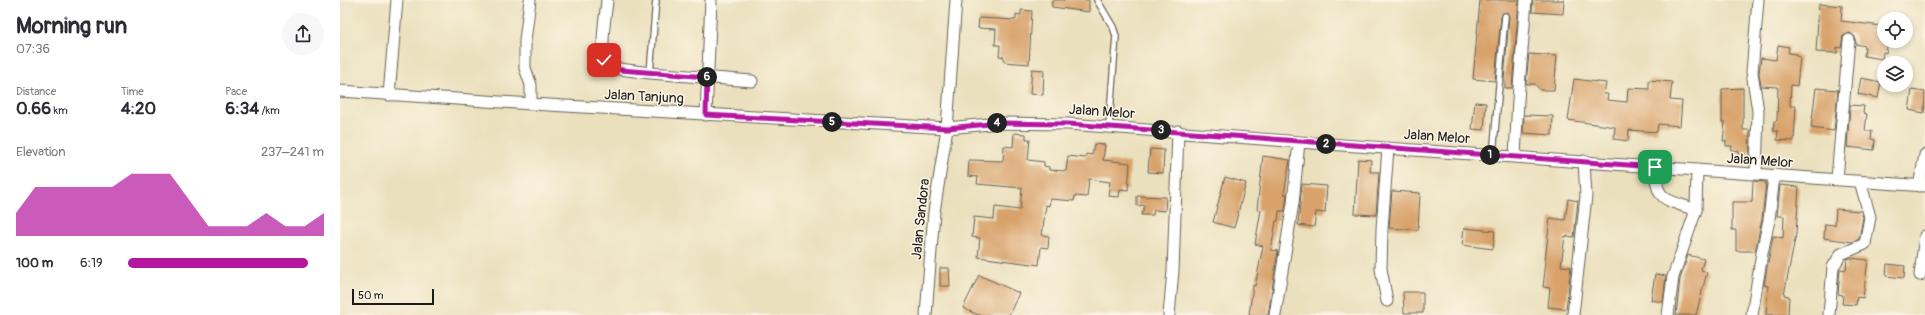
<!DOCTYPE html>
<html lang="en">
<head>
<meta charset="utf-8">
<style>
  body { margin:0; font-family:Pangolin,sans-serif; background:#f7f7f7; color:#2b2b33; height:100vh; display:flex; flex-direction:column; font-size:15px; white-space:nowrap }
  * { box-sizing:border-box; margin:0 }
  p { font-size:13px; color:#7c7c81 }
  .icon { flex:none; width:22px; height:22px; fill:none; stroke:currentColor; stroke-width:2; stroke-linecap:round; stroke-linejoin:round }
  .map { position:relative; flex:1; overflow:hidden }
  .side { display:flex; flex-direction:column; background:#fff; width:340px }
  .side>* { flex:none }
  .fabs { position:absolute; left:1537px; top:12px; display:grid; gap:8px }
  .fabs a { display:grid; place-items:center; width:36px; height:36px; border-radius:50%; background:#fff; box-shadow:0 2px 6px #0003; font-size:20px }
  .scale { position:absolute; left:12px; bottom:10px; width:82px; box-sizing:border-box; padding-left:4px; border:2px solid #1c1c1c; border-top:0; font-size:11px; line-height:14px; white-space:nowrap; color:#1c1c1c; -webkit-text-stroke:3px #fcf5e5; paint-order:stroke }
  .pin { position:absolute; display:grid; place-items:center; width:34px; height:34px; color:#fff; margin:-17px; border-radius:8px; box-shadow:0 2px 6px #0006 }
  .km { position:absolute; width:20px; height:20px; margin:-10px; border-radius:50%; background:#222; color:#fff; font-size:11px; line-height:20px; text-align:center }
  .round { display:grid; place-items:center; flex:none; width:42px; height:42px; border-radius:21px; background:#f7f7f7 }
  .head { display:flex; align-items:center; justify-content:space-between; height:68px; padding:0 16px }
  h1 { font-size:22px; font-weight:800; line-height:30px }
  .stats { display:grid; grid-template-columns:repeat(3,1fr); gap:6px; height:68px; padding:4px 16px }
  .stats div { display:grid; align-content:center }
  .stats b { font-size:17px; font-weight:800 }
  .stats small { font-size:11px; font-weight:400 }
  .stats p { font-size:11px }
  .chart { height:112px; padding:8px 16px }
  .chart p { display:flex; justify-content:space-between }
  .chart svg { width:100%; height:72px; margin-top:4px; fill:#b5179e; opacity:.7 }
  ul { padding:0 16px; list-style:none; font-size:13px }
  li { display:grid; grid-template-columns:64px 48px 1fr; align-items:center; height:30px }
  li i { height:10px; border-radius:5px; background:#b5179e }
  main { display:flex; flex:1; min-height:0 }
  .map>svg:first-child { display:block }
</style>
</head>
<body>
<main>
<section class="side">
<div class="head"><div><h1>Morning run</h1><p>07:36</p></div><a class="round"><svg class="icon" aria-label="share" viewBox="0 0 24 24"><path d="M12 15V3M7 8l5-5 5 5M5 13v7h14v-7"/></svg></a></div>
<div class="stats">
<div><p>Distance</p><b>0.66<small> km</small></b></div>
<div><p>Time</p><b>4:20</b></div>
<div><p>Pace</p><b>6:34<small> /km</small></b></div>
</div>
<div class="chart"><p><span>Elevation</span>237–241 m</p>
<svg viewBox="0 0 160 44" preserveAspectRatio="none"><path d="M0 44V30L10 14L20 14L30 14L40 14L50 14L60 6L70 6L80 6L90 22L100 38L110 38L120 38L130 30L140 38L150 38L160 30V44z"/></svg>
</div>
<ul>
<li><b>100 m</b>6:19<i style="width:92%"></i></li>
</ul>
</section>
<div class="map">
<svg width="1585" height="315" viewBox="0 0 1585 315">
  <rect width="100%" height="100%" fill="#fcf5e5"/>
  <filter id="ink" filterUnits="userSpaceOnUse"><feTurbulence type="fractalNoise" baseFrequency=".025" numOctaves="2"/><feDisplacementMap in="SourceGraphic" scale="8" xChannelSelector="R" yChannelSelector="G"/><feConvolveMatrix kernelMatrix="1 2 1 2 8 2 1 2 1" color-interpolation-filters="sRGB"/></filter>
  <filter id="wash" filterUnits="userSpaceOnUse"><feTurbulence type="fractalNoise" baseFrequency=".012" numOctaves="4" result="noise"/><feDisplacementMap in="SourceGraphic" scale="16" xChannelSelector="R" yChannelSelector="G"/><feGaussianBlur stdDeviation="0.9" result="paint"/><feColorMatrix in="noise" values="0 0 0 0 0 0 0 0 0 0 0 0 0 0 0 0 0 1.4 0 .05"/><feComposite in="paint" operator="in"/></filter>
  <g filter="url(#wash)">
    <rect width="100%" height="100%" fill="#ebe0bd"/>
    <g id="blocks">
      <path fill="#d8a26a" d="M712 0H749V12L712 7Z
        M1140 0H1179L1172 88H1165V81H1164L1169 16 1166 12 1161 16 1155 81 1133 79Z
        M1193 0H1224L1223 14 1192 12Z
        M1479 4 1502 6 1501 21 1542 26 1541 32H1544V41H1548L1546 53 1543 52 1542 59 1524 56 1525 46 1516 44 1515 37 1510 33 1503 36 1501 48 1497 47V53L1476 52Z
        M681 10 692 11 689 64 664 62V57L659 56 660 45H655L656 29 638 28 639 18 676 20V14L681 15Z
        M1438 45 1449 47 1448 53 1456 54V56L1460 57 1457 86 1451 85 1450 106H1456L1454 141 1437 140 1438 131H1433L1434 121H1437L1438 87 1421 86 1419 74 1421 58 1436 60Z
        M1189 54 1217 56 1214 90H1200L1195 84H1186Z
        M692 69 704 70 703 95 690 94Z
        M1521 78 1541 82 1538 98 1518 94Z
        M1234 79 1266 83 1264 94H1268L1267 100 1287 102 1288 88 1309 89V80L1332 82 1330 100 1342 101 1340 126 1318 124 1317 132 1289 130 1288 141 1274 139 1275 127 1228 120Z
        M1403 88V130H1410L1409 159H1398L1399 151 1391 150 1392 146H1386V141H1383L1385 122H1382V89Z
        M1476 88 1498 90 1494 131 1471 128Z
        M1572 90 1585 92 1584 113 1569 110Z
        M1135 102 1146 103 1144 130 1132 129Z
        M1510 105 1524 106 1523 113 1527 114 1525 131H1532L1531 139 1535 140 1534 150 1507 147Z
        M1184 115 1213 116 1212 135 1183 133Z
        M674 133 686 134V139H690L688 160 704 162V166L709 167V170L726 171 728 156 745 158 746 154 752 155 754 144 765 145 763 160 790 163 788 190 780 189 779 197 768 196 770 182 749 179 747 197 735 196 734 201 710 199 709 206 706 205 702 235 709 236 708 248 701 247 699 265 638 257 640 238 632 237 634 217 654 219 655 207 680 210 682 188 637 184 638 177 628 176 629 160 663 161 664 146 673 147Z
        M810 149 824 150 823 173 808 172Z
        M923 156 950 160 944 194H947L945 211H939L938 221H936L931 250 938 251 928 315H909L913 285 915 286 923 246 915 244 921 210 917 209Z
        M1018 159 1031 160 1030 172H1039L1036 215 1015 214Z
        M885 177 906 183 894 228 873 222Z
        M1413 181 1426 182 1422 219 1415 251H1396V230H1392V202H1412Z
        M962 184 987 186 985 213 976 212 974 227 958 225Z
        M1440 185 1459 187 1456 234 1444 295 1449 296 1448 315H1426L1428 286 1424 285 1433 236 1443 238 1444 216H1437Z
        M1052 191 1080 193 1078 230 1049 228Z
        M797 196 826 197 825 211 814 210 813 215H801L805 205 797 206Z
        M1228 199 1238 201 1234 237 1225 236 1221 266 1231 267 1226 309 1208 307 1210 288 1203 287 1206 262 1205 261 1210 218 1225 220Z
        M1496 209 1521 211 1523 217 1519 239 1513 242 1484 238 1485 224 1495 225Z
        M1124 228 1155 231 1153 249 1122 245Z
        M1348 255 1364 259 1361 270 1367 272 1356 315H1336L1340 279Z
        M1510 258 1528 260 1523 298 1517 297 1516 305 1502 304 1503 295 1498 294 1500 269 1506 270 1507 259Z
        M1547 264 1565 266 1564 278 1546 276Z
        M600 268H609L610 286H600Z
        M1315 274 1326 276 1323 302 1311 300Z
        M639 275 679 293 669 315H638L623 308Z
        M1063 292H1083V313H1064Z"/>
    </g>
  </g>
  <g filter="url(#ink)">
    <use href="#blocks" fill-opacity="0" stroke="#646154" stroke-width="1"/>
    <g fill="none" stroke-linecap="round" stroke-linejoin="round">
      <defs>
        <path id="service" d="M757 0 773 27 776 36 769 126
          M310 73 316 0
          M1153 155 1165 16"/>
        <path id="minor" d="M190 0 185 41V68L191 85V104
          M267 0C266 17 256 59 272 68L310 73 412 81
          M0 91 191 104 607 128 660 123 729 124 959 142 1585 186
          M49 95 57 0
          M366 115 371 0
          M1175 156 1178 100 1186 0
          M1315 167C1316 203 1326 199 1356 210
          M1416 174 1418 111 1412 72 1418 0
          M1497 179 1509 40
          M1579 186 1585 155
          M1580 275 1585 236
          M1047 301 1041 269 1042 229 1048 148
          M586 315 594 212 607 128 616 0
          M829 315 833 271 838 131
          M935 315 953 203 959 142
          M1233 315 1246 196 1244 161
          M1328 315 1333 277 1356 210 1357 170
          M1412 315 1422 253 1429 220 1434 176
          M1489 315 1493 267 1501 254 1525 244 1530 217 1520 181"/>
      </defs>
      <use href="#service" stroke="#646154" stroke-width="8"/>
      <use href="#minor" stroke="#646154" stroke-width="13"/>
      <use href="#service" stroke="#fff" stroke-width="5.5"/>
      <use href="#minor" stroke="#fff" stroke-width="11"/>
    </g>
  </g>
  <g fill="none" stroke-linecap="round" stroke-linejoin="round" filter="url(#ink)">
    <defs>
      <path id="route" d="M264 60 267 65 281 70 367 77 366 115 607 128 660 123 729 124 1315 167"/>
    </defs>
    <use href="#route" stroke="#fff" stroke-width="8"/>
    <use href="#route" stroke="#b5179e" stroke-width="5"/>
  </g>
  <g text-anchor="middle" stroke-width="3" stroke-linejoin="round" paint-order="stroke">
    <g font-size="14" fill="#1c1c1c" stroke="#fcf5e5">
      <text transform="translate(304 96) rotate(3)" y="5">Jalan Tanjung</text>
      <text transform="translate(762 111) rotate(4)" y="5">Jalan Melor</text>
      <text transform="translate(1097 136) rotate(4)" y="5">Jalan Melor</text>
      <text transform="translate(1420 160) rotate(4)" y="5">Jalan Melor</text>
      <text transform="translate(580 219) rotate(-84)" y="5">Jalan Sandora</text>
    </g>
  </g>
</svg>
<div class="fabs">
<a><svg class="icon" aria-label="locate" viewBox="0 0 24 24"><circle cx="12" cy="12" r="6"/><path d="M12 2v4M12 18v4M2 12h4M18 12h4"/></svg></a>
<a><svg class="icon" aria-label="layers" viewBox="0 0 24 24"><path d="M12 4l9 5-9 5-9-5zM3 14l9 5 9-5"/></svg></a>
</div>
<div class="scale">50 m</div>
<div class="pin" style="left:1315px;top:167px;background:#1e9e55"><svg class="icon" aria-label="arrive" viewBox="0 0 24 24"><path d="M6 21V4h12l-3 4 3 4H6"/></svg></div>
<div class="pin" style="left:264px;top:60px;background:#d93025"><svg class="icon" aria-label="check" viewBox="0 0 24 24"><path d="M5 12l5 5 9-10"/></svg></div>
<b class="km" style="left:1150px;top:155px">1</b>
<b class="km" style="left:986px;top:144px">2</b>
<b class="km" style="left:821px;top:130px">3</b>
<b class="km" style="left:657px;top:123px">4</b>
<b class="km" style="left:492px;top:122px">5</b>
<b class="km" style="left:367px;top:77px">6</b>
</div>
</main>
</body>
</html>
